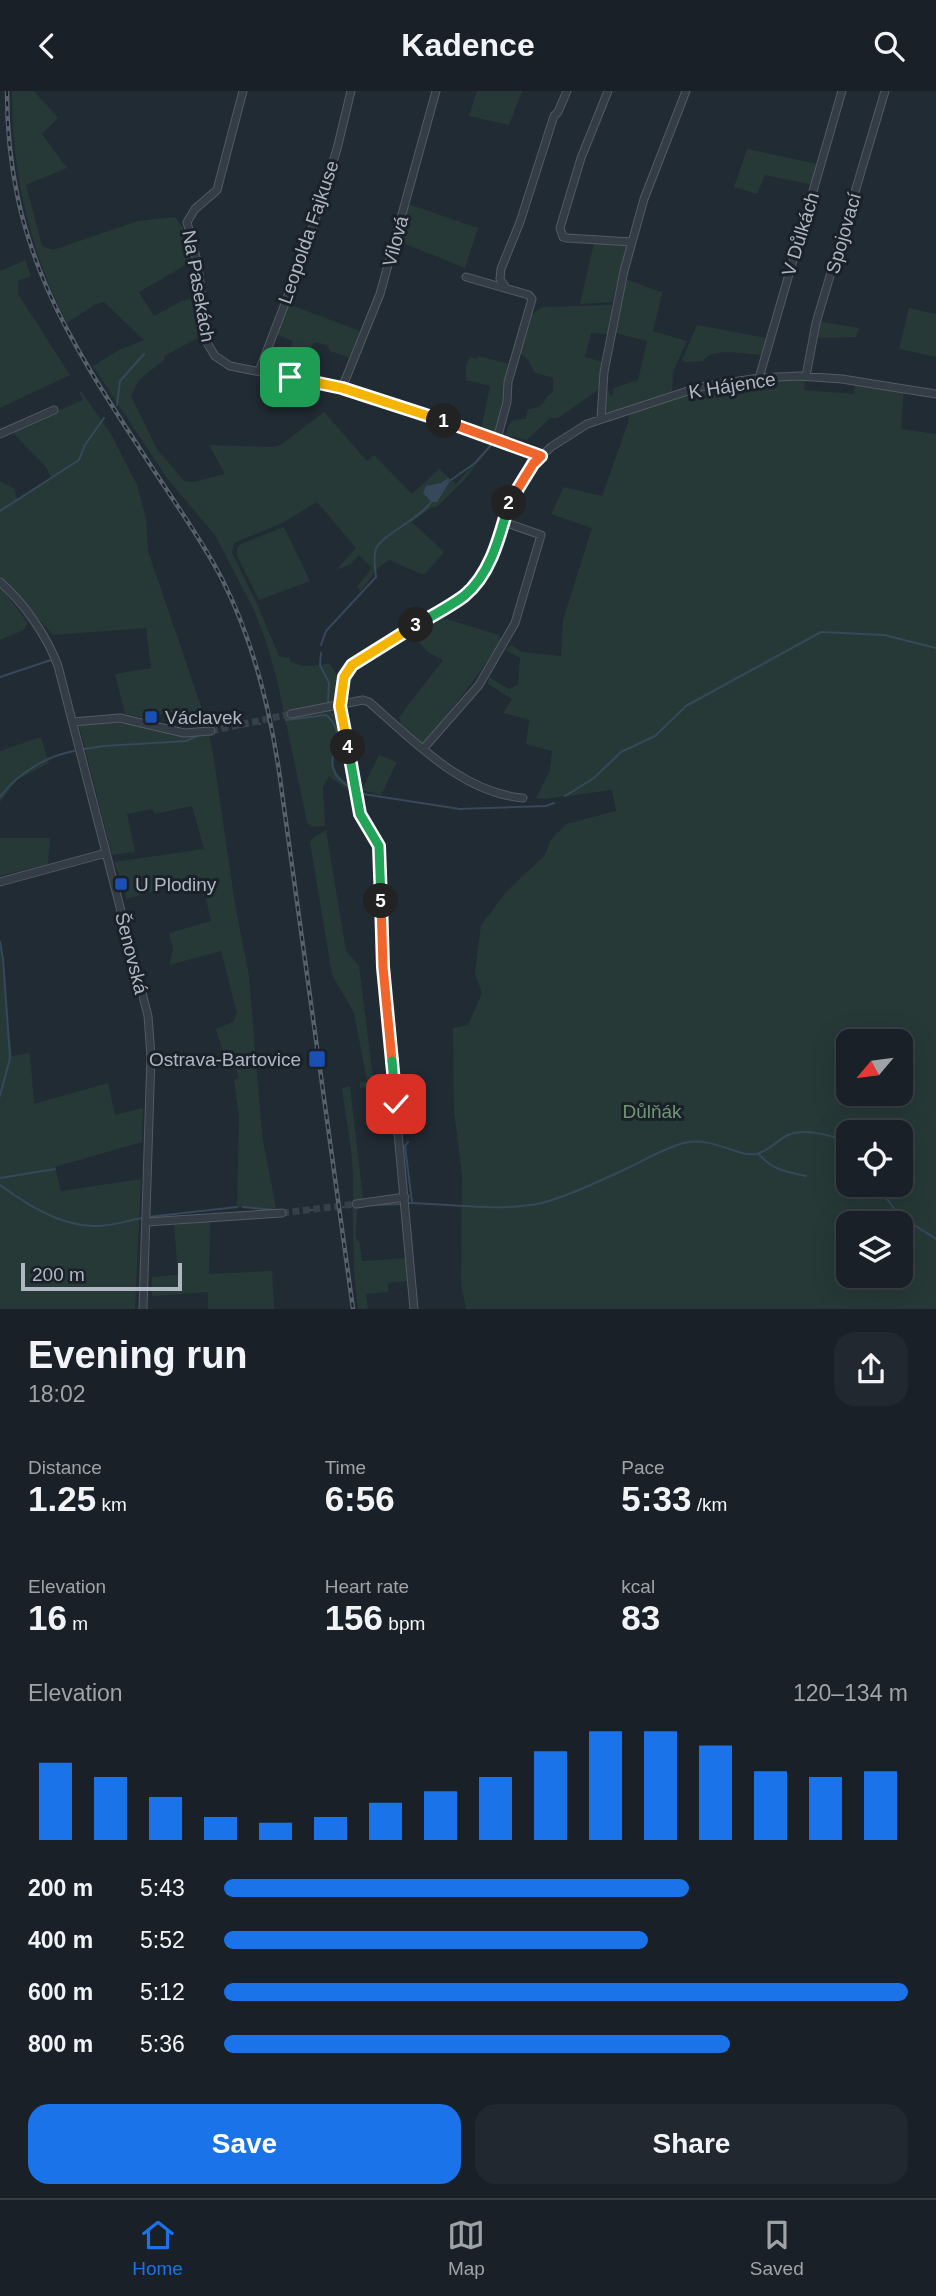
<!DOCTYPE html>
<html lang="en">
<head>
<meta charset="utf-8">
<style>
  body { margin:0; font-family:Helvetica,sans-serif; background:#22282f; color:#f1f3f6; height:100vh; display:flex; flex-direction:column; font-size:26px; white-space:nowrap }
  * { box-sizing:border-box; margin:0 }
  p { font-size:23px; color:#9fa3a7 }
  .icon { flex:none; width:38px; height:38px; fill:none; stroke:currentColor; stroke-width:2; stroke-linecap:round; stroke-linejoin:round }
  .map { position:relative; height:1218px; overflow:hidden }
  .drawer { display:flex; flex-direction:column; background:#192027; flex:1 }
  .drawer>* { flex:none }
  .needle { width:46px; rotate:241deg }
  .controls { position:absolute; left:836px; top:938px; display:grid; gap:14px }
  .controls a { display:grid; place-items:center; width:77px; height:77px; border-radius:14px; background:#192027; box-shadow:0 7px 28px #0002,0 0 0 2px #373e44; font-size:35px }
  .scale { position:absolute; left:21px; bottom:18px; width:161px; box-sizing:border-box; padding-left:7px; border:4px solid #aeb7c2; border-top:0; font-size:19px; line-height:24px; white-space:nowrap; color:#aeb7c2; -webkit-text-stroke:5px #1a2129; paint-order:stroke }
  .pin { position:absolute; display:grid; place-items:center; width:60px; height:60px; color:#fff; margin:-30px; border-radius:14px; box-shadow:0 4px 10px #0006 }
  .km { position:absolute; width:35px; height:35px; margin:-18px; border-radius:50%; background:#222; color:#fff; font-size:19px; line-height:35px; text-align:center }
  .round { display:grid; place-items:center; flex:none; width:74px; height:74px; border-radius:21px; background:#22282f }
  .summary { display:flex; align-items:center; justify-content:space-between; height:119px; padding:0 28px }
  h1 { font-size:38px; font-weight:600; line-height:52px }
  .figures { display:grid; grid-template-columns:repeat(3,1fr); gap:10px; height:119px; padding:7px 28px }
  .figures div { display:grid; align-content:center }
  .figures b { font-size:35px; font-weight:600 }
  .figures small { font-size:19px; font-weight:400 }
  .figures p { font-size:19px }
  .chart { height:196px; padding:14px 28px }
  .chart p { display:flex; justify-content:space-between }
  .chart svg { width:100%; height:126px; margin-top:7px; stroke:#1a73e8; stroke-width:6 }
  .primary-button { display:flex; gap:14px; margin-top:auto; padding:14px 28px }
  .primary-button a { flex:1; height:80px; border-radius:21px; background:#1a73e8; color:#fff; font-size:28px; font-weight:600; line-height:80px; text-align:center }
  .primary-button a+a { background:#22282f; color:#f1f3f6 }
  ul { padding:0 28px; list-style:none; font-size:23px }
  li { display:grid; grid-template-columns:112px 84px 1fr; align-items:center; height:52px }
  li i { height:18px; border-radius:9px; background:#1a73e8 }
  header { display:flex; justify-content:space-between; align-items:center; height:91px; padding:0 28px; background:#192027; font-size:32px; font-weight:600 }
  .tabs { display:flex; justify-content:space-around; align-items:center; height:98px; border-top:2px solid #373e44; background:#192027; font-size:19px; color:#9fa3a7 }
  .tabs a { display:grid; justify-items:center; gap:4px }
  .tabs .on { color:#1a73e8 }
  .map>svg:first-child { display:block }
</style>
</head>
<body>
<header><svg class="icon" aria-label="back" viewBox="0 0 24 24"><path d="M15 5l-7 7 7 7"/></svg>Kadence<svg class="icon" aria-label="search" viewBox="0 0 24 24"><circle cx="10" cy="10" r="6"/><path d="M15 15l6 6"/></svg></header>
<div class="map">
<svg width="936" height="1218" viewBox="0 0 936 1218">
  <rect width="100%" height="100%" fill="#212b34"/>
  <path fill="#263937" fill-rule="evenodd" d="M12 0H34L58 27 42 43 67 77 26 94 42 155 53 159 138 130 175 126 186 141 193 170 139 201 154 225 182 210 194 207 199 210 202 241 200 246 164 265 165 268 139 289 131 305 157 358 184 390 193 391 225 383 209 354 273 356 281 354 324 321 367 370 374 364 412 403 439 378 456 393 485 359 487 360 464 389 437 416 431 417 412 431 444 461 424 484 389 469 378 477 361 500 357 496 372 477 359 464 351 473 336 479 356 457 317 411 282 432 234 452 232 462 258 515 279 565 290 567V570C308 579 313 573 330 573 339 585 343 599 333 612L296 618 297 625 328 618C364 643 307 670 352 694L354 704 329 685 323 696 325 735 312 736 307 731 277 589 266 550 253 517 215 444 166 386 93 275 119 259 144 249 104 211 94 214 67 232C29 159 12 82 12 0Z
    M477 0H522L509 34 469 25Z
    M747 58 818 73 813 94 765 84 757 103 734 96Z
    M408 113 478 137 465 177 398 150 401 137H404L402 134Z
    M594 152 627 155 612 211 580 213Z
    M25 169 31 185 18 190V203L70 284 0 317V180Z
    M625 188 661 201 663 199 653 240 687 250 673 281 672 303 635 315 634 313 629 317 605 322 604 301 608 299 610 304 612 305 614 297 638 289 647 250 615 242Z
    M288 213 360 240 350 267 330 260 327 254 315 251 307 262 290 258 293 250 276 243Z
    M612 214 608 243 591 242 585 266 603 271 598 299 558 327H550L527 349 506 344C508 330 513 328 526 328L528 318C540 317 542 316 547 305L553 301V287L534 281 529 270 520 261 531 224 542 216Z
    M909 217 936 223V266L899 258Z
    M820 227 823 231 859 237 856 246 814 247Z
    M697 234 766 247 762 264C746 264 714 255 703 270L685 271 682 269Z
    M478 265 510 273 495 343 481 339 490 295 466 289V275L470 266 476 268Z
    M806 285 804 299 854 303 855 290 904 297 901 338 936 343V1218H466L461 1193 462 1084 454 1021 453 937 468 934 482 902 475 882 481 834 507 800 545 764 550 750 566 733 616 720 612 699 545 708 536 707 550 679 552 660 526 653 529 629 503 622 512 608 488 593 489 586 509 598 518 594 520 567 506 559 511 554 522 561 561 565 563 529 592 437 551 423 564 396 602 405 628 332 629 320 700 297ZM849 950H901V1003H849ZM849 1041H901V1094H849ZM849 1132H901V1185H849Z
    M81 300 111 343 137 394 146 427 148 460 206 630 213 662 235 813 249 885 262 1044 276 1117 237 1116 239 1026 234 989 239 987 233 969 225 968 216 938 233 931 237 922 221 860 169 874 173 858 169 842 211 830 201 786 126 808V793H122L114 771 204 758 192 715 155 723 152 718 127 723 135 761 112 764 79 634 120 630 192 646 196 636 192 624 183 620 141 626 125 623 115 583 151 577 146 537 53 544 0 485V390L15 398 17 409 51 387 46 376 11 340 83 309 79 301Z
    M284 436 310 490 259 509 237 465V457L241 453Z
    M0 495 28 532 24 539 0 549Z
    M443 527 499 544 501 549C479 585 453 615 428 649L421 652 400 633 399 626 443 569 429 562 411 543 424 534Z
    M41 646 49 672 17 689 0 711V660Z
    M379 664 397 671 381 704 362 699Z
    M326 739 346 860 359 875 374 995 360 997V992L367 990 354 922 332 884 310 751 314 746Z
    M0 747H50L48 773 0 785Z
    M0 851 12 965 30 962 34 1013 108 992 115 1024 143 1017 142 1051 55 1076 61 1100 141 1088 135 1218H0V1088L2 1087H0Z
    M350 995 364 1117 357 1118 356 1146 360 1153 362 1170 407 1167 409 1190 388 1192V1201L366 1203 368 1218H358C352 1173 353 1133 353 1088 353 1058 345 1026 342 997Z
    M210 1130 209 1183 272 1180 274 1218H208V1201L152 1205V1186L178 1184 174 1134Z"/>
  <path fill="#36485a" d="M448 387 450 390 437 411H432L423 402 426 395 441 392Z"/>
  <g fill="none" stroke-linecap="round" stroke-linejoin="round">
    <path stroke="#36485a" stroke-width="2" d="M117 314 120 290 144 263
      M451 389 475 372 492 353
      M0 420 79 369 85 354 104 327
      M321 554 326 540 376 486C375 477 373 465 376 458 381 444 420 428 431 411
      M321 562 320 574 329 592 328 611
      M0 586 51 569
      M286 629 326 624C357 649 306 672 354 699
      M259 633H260
      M238 636 244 635
      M84 658 104 655 186 650 199 644
      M363 703 460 718 546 715 554 712
      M565 705 594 687 621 661 655 645 686 615 821 541 884 544 936 557
      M0 706C17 683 46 665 74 660
      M0 851 3 868 10 967 0 1005
      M408 1051 405 1055 412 1111
      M759 1063C772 1079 787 1081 806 1085
      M0 1087 55 1078
      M0 1094C28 1114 58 1134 93 1135 109 1136 126 1130 142 1127
      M876 1094 900 1125 936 1148
      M409 1112C453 1113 499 1121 542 1112 568 1105 596 1092 621 1080 642 1071 661 1058 684 1052 713 1045 736 1066 756 1063 768 1061 777 1049 788 1044 804 1037 833 1044 849 1052
      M374 1114 403 1113
      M243 1116 277 1119
      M343 1116H344
      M305 1119H316
      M148 1126 237 1116"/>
    <path stroke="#364049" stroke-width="7" stroke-dasharray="7 3.5" stroke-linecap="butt" d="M211 640 291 623
      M282 1122 356 1113"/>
    <defs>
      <path id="minor" d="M243 0 217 99 195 118 187 131 198 174 206 250 215 265 230 275 342 297 521 356 541 365
        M608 0 581 67 560 137 563 146 567 147 632 151
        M466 186 529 204 532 208 508 291 507 311 497 348
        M506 197 500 188 501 178 520 131 554 25 558 21 567 0
        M259 280 306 158 337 58 351 0
        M806 285 816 232 885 0
        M759 287 842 0
        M342 297 380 203 436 0
        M601 327 604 281 624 180 644 108 686 0
        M0 343 54 319
        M0 491C24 512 47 545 58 575L148 925 151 965 143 1218
        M291 623 363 609 369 611C413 649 462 702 523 707
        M73 631 120 627 184 642 211 640
        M423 658 479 594 515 532 541 444 504 431
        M0 791 106 762
        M356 1113 405 1106
        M146 1131 282 1122
        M414 1218 383 876 379 755 360 723 340 615 344 586 352 574 464 505 476 493 496 456 511 406 533 373 551 356 587 333 700 296 759 287 799 285 842 288 936 303"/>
    </defs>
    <use href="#minor" stroke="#525a63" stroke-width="9"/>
    <use href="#minor" stroke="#343c45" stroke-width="7"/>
    <defs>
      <path id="rail" d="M7 0C7 162 72 254 157 384 179 418 203 451 222 488 253 549 269 613 279 680L353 1218"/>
    </defs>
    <use href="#rail" stroke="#56616c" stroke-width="4.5"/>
    <use href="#rail" stroke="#1a2129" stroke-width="2" stroke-dasharray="5" stroke-linecap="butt"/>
  </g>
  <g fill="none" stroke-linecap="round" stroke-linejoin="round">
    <defs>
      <path id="split-1" d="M290 286 342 297 444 330"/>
      <path id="split-2" d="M444 330 541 365 533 373 509 412"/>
      <path id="split-3" d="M416 534C432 525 449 516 464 505 491 483 500 444 509 412"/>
      <path id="split-4" d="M348 656 340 615 344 586 352 574 416 534"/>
      <path id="split-5" d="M348 656 360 723 379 755 381 810"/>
      <path id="split-6" d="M381 810 383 876 392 970"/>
      <path id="split-7" d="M392 970 396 1013"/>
    </defs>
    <use href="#split-1" stroke="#fff" stroke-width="14"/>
    <use href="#split-2" stroke="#fff" stroke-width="14"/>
    <use href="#split-3" stroke="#fff" stroke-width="14"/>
    <use href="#split-4" stroke="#fff" stroke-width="14"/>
    <use href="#split-5" stroke="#fff" stroke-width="14"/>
    <use href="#split-6" stroke="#fff" stroke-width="14"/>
    <use href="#split-7" stroke="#fff" stroke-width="14"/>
    <use href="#split-1" stroke="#f5b400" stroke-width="9"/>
    <use href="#split-2" stroke="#f0652b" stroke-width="9"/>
    <use href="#split-3" stroke="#22a559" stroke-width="9"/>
    <use href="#split-4" stroke="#f5b400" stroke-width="9"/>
    <use href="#split-5" stroke="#22a559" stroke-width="9"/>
    <use href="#split-6" stroke="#f0652b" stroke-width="9"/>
    <use href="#split-7" stroke="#22a559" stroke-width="9"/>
  </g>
  <g fill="#1a4fb4" stroke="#1a2129" stroke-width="2.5">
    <rect x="144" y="619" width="14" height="14" rx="3.5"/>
    <rect x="114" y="786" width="14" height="14" rx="3.5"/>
    <rect x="308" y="959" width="18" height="18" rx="3.5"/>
  </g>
  <g text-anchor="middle" stroke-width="6" stroke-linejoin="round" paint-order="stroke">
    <g font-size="19" fill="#aeb7c2" stroke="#1a2129">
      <text transform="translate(308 141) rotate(-71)" y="7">Leopolda Fajkuse</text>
      <text transform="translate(843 142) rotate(-74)" y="7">Spojovací</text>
      <text transform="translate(800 143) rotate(-73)" y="7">V Důlkách</text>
      <text transform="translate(395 150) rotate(-75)" y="7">Vilová</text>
      <text transform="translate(199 195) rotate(80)" y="7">Na Pasekách</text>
      <text transform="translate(732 294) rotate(-9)" y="7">K Hájence</text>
      <text transform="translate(132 862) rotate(76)" y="7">Šenovská</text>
    </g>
    <g font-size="19" fill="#aeb7c2" stroke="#1a2129" text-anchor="start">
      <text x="165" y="633">Václavek</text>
      <text x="135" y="800">U Plodiny</text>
      <text x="301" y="975" text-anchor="end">Ostrava-Bartovice</text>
    </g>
    <g font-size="19" fill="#709675" stroke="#1a2129">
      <text x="652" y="1027">Důlňák</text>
    </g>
  </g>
</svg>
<div class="controls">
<a><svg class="needle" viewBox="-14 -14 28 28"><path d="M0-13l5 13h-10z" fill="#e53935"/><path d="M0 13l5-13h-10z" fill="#9fa3a7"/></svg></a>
<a><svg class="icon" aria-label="locate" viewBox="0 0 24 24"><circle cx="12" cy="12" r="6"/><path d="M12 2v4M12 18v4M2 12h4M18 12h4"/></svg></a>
<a><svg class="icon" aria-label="layers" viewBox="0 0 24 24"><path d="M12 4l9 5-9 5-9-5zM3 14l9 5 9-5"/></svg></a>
</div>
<div class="scale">200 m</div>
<div class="pin" style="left:290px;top:286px;background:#1e9e55"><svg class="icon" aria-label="arrive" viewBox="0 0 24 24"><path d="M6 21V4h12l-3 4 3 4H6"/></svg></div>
<div class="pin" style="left:396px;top:1013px;background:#d93025"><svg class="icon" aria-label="check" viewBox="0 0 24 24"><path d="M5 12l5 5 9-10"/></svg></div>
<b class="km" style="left:444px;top:330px">1</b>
<b class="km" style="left:509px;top:412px">2</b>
<b class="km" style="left:416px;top:534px">3</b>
<b class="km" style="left:348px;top:656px">4</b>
<b class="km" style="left:381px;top:810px">5</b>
</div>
<section class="drawer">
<div class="summary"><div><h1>Evening run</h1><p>18:02</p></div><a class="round"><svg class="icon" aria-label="share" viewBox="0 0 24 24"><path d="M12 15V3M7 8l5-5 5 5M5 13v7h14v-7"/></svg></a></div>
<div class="figures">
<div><p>Distance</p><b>1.25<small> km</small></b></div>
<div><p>Time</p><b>6:56</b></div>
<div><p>Pace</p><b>5:33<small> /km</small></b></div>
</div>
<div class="figures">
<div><p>Elevation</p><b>16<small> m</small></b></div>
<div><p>Heart rate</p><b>156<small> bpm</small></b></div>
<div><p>kcal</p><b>83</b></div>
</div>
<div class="chart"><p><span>Elevation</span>120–134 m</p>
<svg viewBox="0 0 160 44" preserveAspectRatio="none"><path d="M5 44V17M15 44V22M25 44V29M35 44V36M45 44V38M55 44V36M65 44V31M75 44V27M85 44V22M95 44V13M105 44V6M115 44V6M125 44V11M135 44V20M145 44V22M155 44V20"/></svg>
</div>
<ul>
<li><b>200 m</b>5:43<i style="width:68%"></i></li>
<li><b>400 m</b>5:52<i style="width:62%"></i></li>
<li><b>600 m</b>5:12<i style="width:100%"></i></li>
<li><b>800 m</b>5:36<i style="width:74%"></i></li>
</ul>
<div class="primary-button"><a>Save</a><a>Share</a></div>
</section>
<nav class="tabs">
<a class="on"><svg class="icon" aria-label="home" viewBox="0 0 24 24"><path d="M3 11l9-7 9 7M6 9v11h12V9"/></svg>Home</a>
<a><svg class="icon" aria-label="map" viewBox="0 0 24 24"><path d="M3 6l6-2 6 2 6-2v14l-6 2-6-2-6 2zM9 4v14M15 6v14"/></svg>Map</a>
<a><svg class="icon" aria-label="saved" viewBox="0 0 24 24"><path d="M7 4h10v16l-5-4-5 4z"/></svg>Saved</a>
</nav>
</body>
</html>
